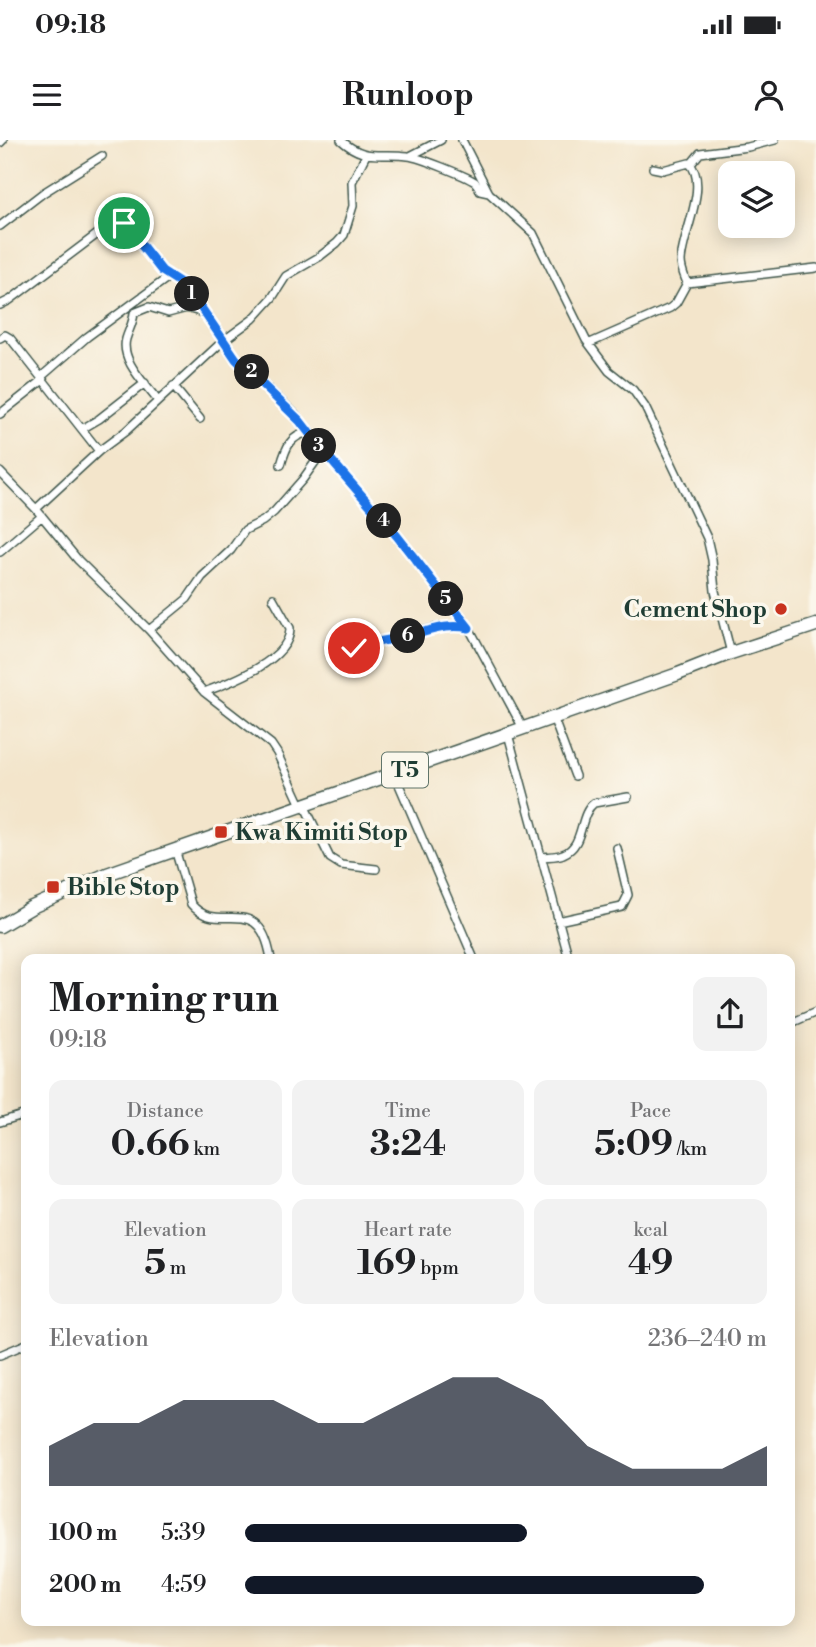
<!DOCTYPE html>
<html lang="en">
<head>
<meta charset="utf-8">
<style>
  body { margin:0; font-family:"Libre Bodoni",serif; background:#f2f2f2; color:#202124; height:100vh; display:flex; flex-direction:column; font-size:26px; white-space:nowrap }
  * { box-sizing:border-box; margin:0 }
  p { font-size:23px; color:#757577 }
  .icon { flex:none; width:38px; height:38px; fill:none; stroke:currentColor; stroke-width:2; stroke-linecap:round; stroke-linejoin:round }
  .map { position:relative; flex:1; overflow:hidden }
  .panel { position:absolute; left:21px; top:814px; width:774px; height:672px; display:flex; flex-direction:column; background:#fff; border-radius:14px; box-shadow:0 4px 18px #0003 }
  .panel>* { flex:none }
  .fabs { position:absolute; left:718px; top:21px; display:grid; gap:14px }
  .fabs a { display:grid; place-items:center; width:77px; height:77px; border-radius:14px; background:#fff; box-shadow:0 4px 18px #0003; font-size:35px }
  .pin { position:absolute; display:grid; place-items:center; width:60px; height:60px; color:#fff; margin:-30px; border:4px solid #fff; border-radius:50%; box-shadow:0 2px 7px #0007 }
  .km { position:absolute; width:35px; height:35px; margin:-18px; border-radius:50%; background:#222; color:#fff; font-size:19px; line-height:35px; text-align:center }
  .round { display:grid; place-items:center; flex:none; width:74px; height:74px; border-radius:14px; background:#f2f2f2 }
  .summary { display:flex; align-items:center; justify-content:space-between; height:119px; padding:0 28px }
  h1 { font-size:38px; font-weight:700; line-height:52px }
  .metrics { display:grid; grid-template-columns:repeat(3,1fr); gap:10px; height:119px; padding:7px 28px }
  .metrics div { display:grid; align-content:center; border-radius:14px; background:#f2f2f2; text-align:center }
  .metrics b { font-size:35px; font-weight:700 }
  .metrics small { font-size:19px; font-weight:400 }
  .metrics p { font-size:19px }
  .chart { height:196px; padding:14px 28px }
  .chart p { display:flex; justify-content:space-between }
  .chart svg { width:100%; height:126px; margin-top:7px; fill:#111827; opacity:.7 }
  ul { padding:0 28px; list-style:none; font-size:23px }
  li { display:grid; grid-template-columns:112px 84px 1fr; align-items:center; height:52px }
  li i { height:18px; border-radius:9px; background:#111827 }
  .status { display:flex; justify-content:space-between; align-items:center; height:49px; padding:0 35px; background:#fff; direction:ltr }
  .status svg { height:19px; fill:currentColor }
  header { display:flex; justify-content:space-between; align-items:center; height:91px; padding:0 28px; background:#fff; font-size:32px; font-weight:700 }
  .map>svg:first-child { display:block }
</style>
</head>
<body>
<div class="status"><b>09:18</b><svg viewBox="0 0 49 12"><path d="M0 12V9h3v3zM5 12V6h3v6zM10 12V3h3v9zM15 12V0h3v12zM26 1h20v11H26zM47 4h2v5h-2z"/></svg></div>
<header><svg class="icon" aria-label="menu" viewBox="0 0 24 24"><path d="M4 6h16M4 12h16M4 18h16"/></svg>Runloop<svg class="icon" aria-label="person" viewBox="0 0 24 24"><circle cx="12" cy="8" r="4"/><path d="M4 21q1-7 8-7t8 7"/></svg></header>
<div class="map">
<svg width="816" height="1507" viewBox="0 0 816 1507">
  <rect width="100%" height="100%" fill="#fbf7ec"/>
  <filter id="ink" filterUnits="userSpaceOnUse"><feTurbulence type="fractalNoise" baseFrequency=".0143" numOctaves="2"/><feDisplacementMap in="SourceGraphic" scale="14" xChannelSelector="R" yChannelSelector="G"/><feConvolveMatrix kernelMatrix="1 2 1 2 8 2 1 2 1" color-interpolation-filters="sRGB"/></filter>
  <filter id="wash" filterUnits="userSpaceOnUse"><feTurbulence type="fractalNoise" baseFrequency=".00686" numOctaves="4" result="noise"/><feDisplacementMap in="SourceGraphic" scale="28" xChannelSelector="R" yChannelSelector="G"/><feGaussianBlur stdDeviation="1.57" result="paint"/><feColorMatrix in="noise" values="0 0 0 0 0 0 0 0 0 0 0 0 0 0 0 0 0 1.4 0 .05"/><feComposite in="paint" operator="in"/></filter>
  <g filter="url(#wash)">
    <rect width="100%" height="100%" fill="#f3e5cb"/>
  </g>
  <g filter="url(#ink)">
    <g fill="none" stroke-linecap="round" stroke-linejoin="round">
      <defs>
        <path id="minor" d="M341 0C365 22 380 12 408 16 419 17 466 36 475 42 478 45 479 47 480 51L489 53
          M462 0 489 53 533 93 586 200 609 231 633 250 645 267 707 398 712 420 715 451 731 513
          M0 3 3 0
          M410 16 441 0
          M691 24 700 13 748 7 775 0
          M653 28 663 30 689 23C710 43 682 95 681 121 681 129 684 135 687 143
          M0 86 43 53 102 16
          M0 165 10 160 112 83 120 80 124 83 162 131 187 147 236 219 295 274 313 299 397 396 469 488 523 588
          M0 198 5 195 10 198 99 311
          M590 203 670 168 676 163 687 143 816 128
          M41 237 87 197 170 136
          M173 246 200 279
          M158 261C146 244 120 221 126 199 129 189 133 184 134 173L149 167 168 173 187 168 203 173
          M0 274 43 240
          M82 289 99 279 145 243
          M281 325C286 307 290 296 309 292
          M0 332 36 369 78 420 149 490 204 552 271 604 277 613 301 665
          M36 369 99 311 126 291 223 201 253 179 272 158 286 136 319 117 337 103 344 95 353 66 352 42 366 15
          M0 412 42 376
          M149 490 187 459 202 437 231 410 245 390 263 381 274 372 303 339 323 311
          M338 513 434 488 459 486 468 487
          M204 552C229 543 291 520 290 488L273 458
          M553 577 575 636
          M508 594 569 819
          M394 633 474 819
          M304 665 330 718 341 725 376 729
          M175 709 191 764C219 798 259 748 271 819
          M541 717C548 716 557 717 563 714 585 706 578 675 594 663L628 657
          M558 781 622 767 628 755 617 708
          M789 884 816 872
          M0 982 26 974
          M0 1215 26 1204"/>
        <path id="trunk" d="M0 786 32 767 107 734 678 534 731 513 816 485"/>
      </defs>
      <use href="#minor" stroke="#3f564b" stroke-width="10"/>
      <use href="#trunk" stroke="#3f564b" stroke-width="15"/>
      <use href="#minor" stroke="#fff" stroke-width="7"/>
      <use href="#trunk" stroke="#fff" stroke-width="12"/>
    </g>
  </g>
  <g fill="none" stroke-linecap="round" stroke-linejoin="round" filter="url(#ink)">
    <defs>
      <path id="route" d="M124 83 162 131 187 147 236 219 300 281 324 312 397 396 469 488C447 483 430 491 409 496 390 500 372 502 354 508"/>
    </defs>
    <use href="#route" stroke="#fff" stroke-width="14"/>
    <use href="#route" stroke="#1a73e8" stroke-width="9"/>
  </g>
  <g fill="#c8321e" stroke="#fbf7ec" stroke-width="2.5">
    <circle cx="781" cy="469" r="7"/>
    <rect x="214" y="685" width="14" height="14" rx="3.5"/>
    <rect x="46" y="740" width="14" height="14" rx="3.5"/>
  </g>
  <g text-anchor="middle" stroke-width="7" stroke-linejoin="round" paint-order="stroke">
    <rect fill="#fbf7ec" stroke="#61756b" stroke-width="2" x="382" y="612.5" width="46" height="35" rx="5"/>
    <g font-size="21" font-weight="bold" fill="#1f3d34">
      <text x="405" y="637">T5</text>
    </g>
    <g font-size="23" font-weight="bold" fill="#1f3d34" stroke="#fbf7ec" text-anchor="start">
      <text x="767" y="477" text-anchor="end">Cement Shop</text>
      <text x="235" y="700">Kwa Kimiti Stop</text>
      <text x="67" y="755">Bible Stop</text>
    </g>
  </g>
</svg>
<div class="fabs">
<a><svg class="icon" aria-label="layers" viewBox="0 0 24 24"><path d="M12 4l9 5-9 5-9-5zM3 14l9 5 9-5"/></svg></a>
</div>
<div class="pin" style="left:124px;top:83px;background:#1e9e55"><svg class="icon" aria-label="arrive" viewBox="0 0 24 24"><path d="M6 21V4h12l-3 4 3 4H6"/></svg></div>
<div class="pin" style="left:354px;top:508px;background:#d93025"><svg class="icon" aria-label="check" viewBox="0 0 24 24"><path d="M5 12l5 5 9-10"/></svg></div>
<b class="km" style="left:192px;top:154px">1</b>
<b class="km" style="left:252px;top:232px">2</b>
<b class="km" style="left:319px;top:306px">3</b>
<b class="km" style="left:384px;top:381px">4</b>
<b class="km" style="left:446px;top:459px">5</b>
<b class="km" style="left:408px;top:496px">6</b>
<section class="panel">
<div class="summary"><div><h1>Morning run</h1><p>09:18</p></div><a class="round"><svg class="icon" aria-label="share" viewBox="0 0 24 24"><path d="M12 15V3M7 8l5-5 5 5M5 13v7h14v-7"/></svg></a></div>
<div class="metrics">
<div><p>Distance</p><b>0.66<small> km</small></b></div>
<div><p>Time</p><b>3:24</b></div>
<div><p>Pace</p><b>5:09<small> /km</small></b></div>
</div>
<div class="metrics">
<div><p>Elevation</p><b>5<small> m</small></b></div>
<div><p>Heart rate</p><b>169<small> bpm</small></b></div>
<div><p>kcal</p><b>49</b></div>
</div>
<div class="chart"><p><span>Elevation</span>236–240 m</p>
<svg viewBox="0 0 160 44" preserveAspectRatio="none"><path d="M0 44V30L10 22L20 22L30 14L40 14L50 14L60 22L70 22L80 14L90 6L100 6L110 14L120 30L130 38L140 38L150 38L160 30V44z"/></svg>
</div>
<ul>
<li><b>100 m</b>5:39<i style="width:54%"></i></li>
<li><b>200 m</b>4:59<i style="width:88%"></i></li>
</ul>
</section>
</div>
</body>
</html>
